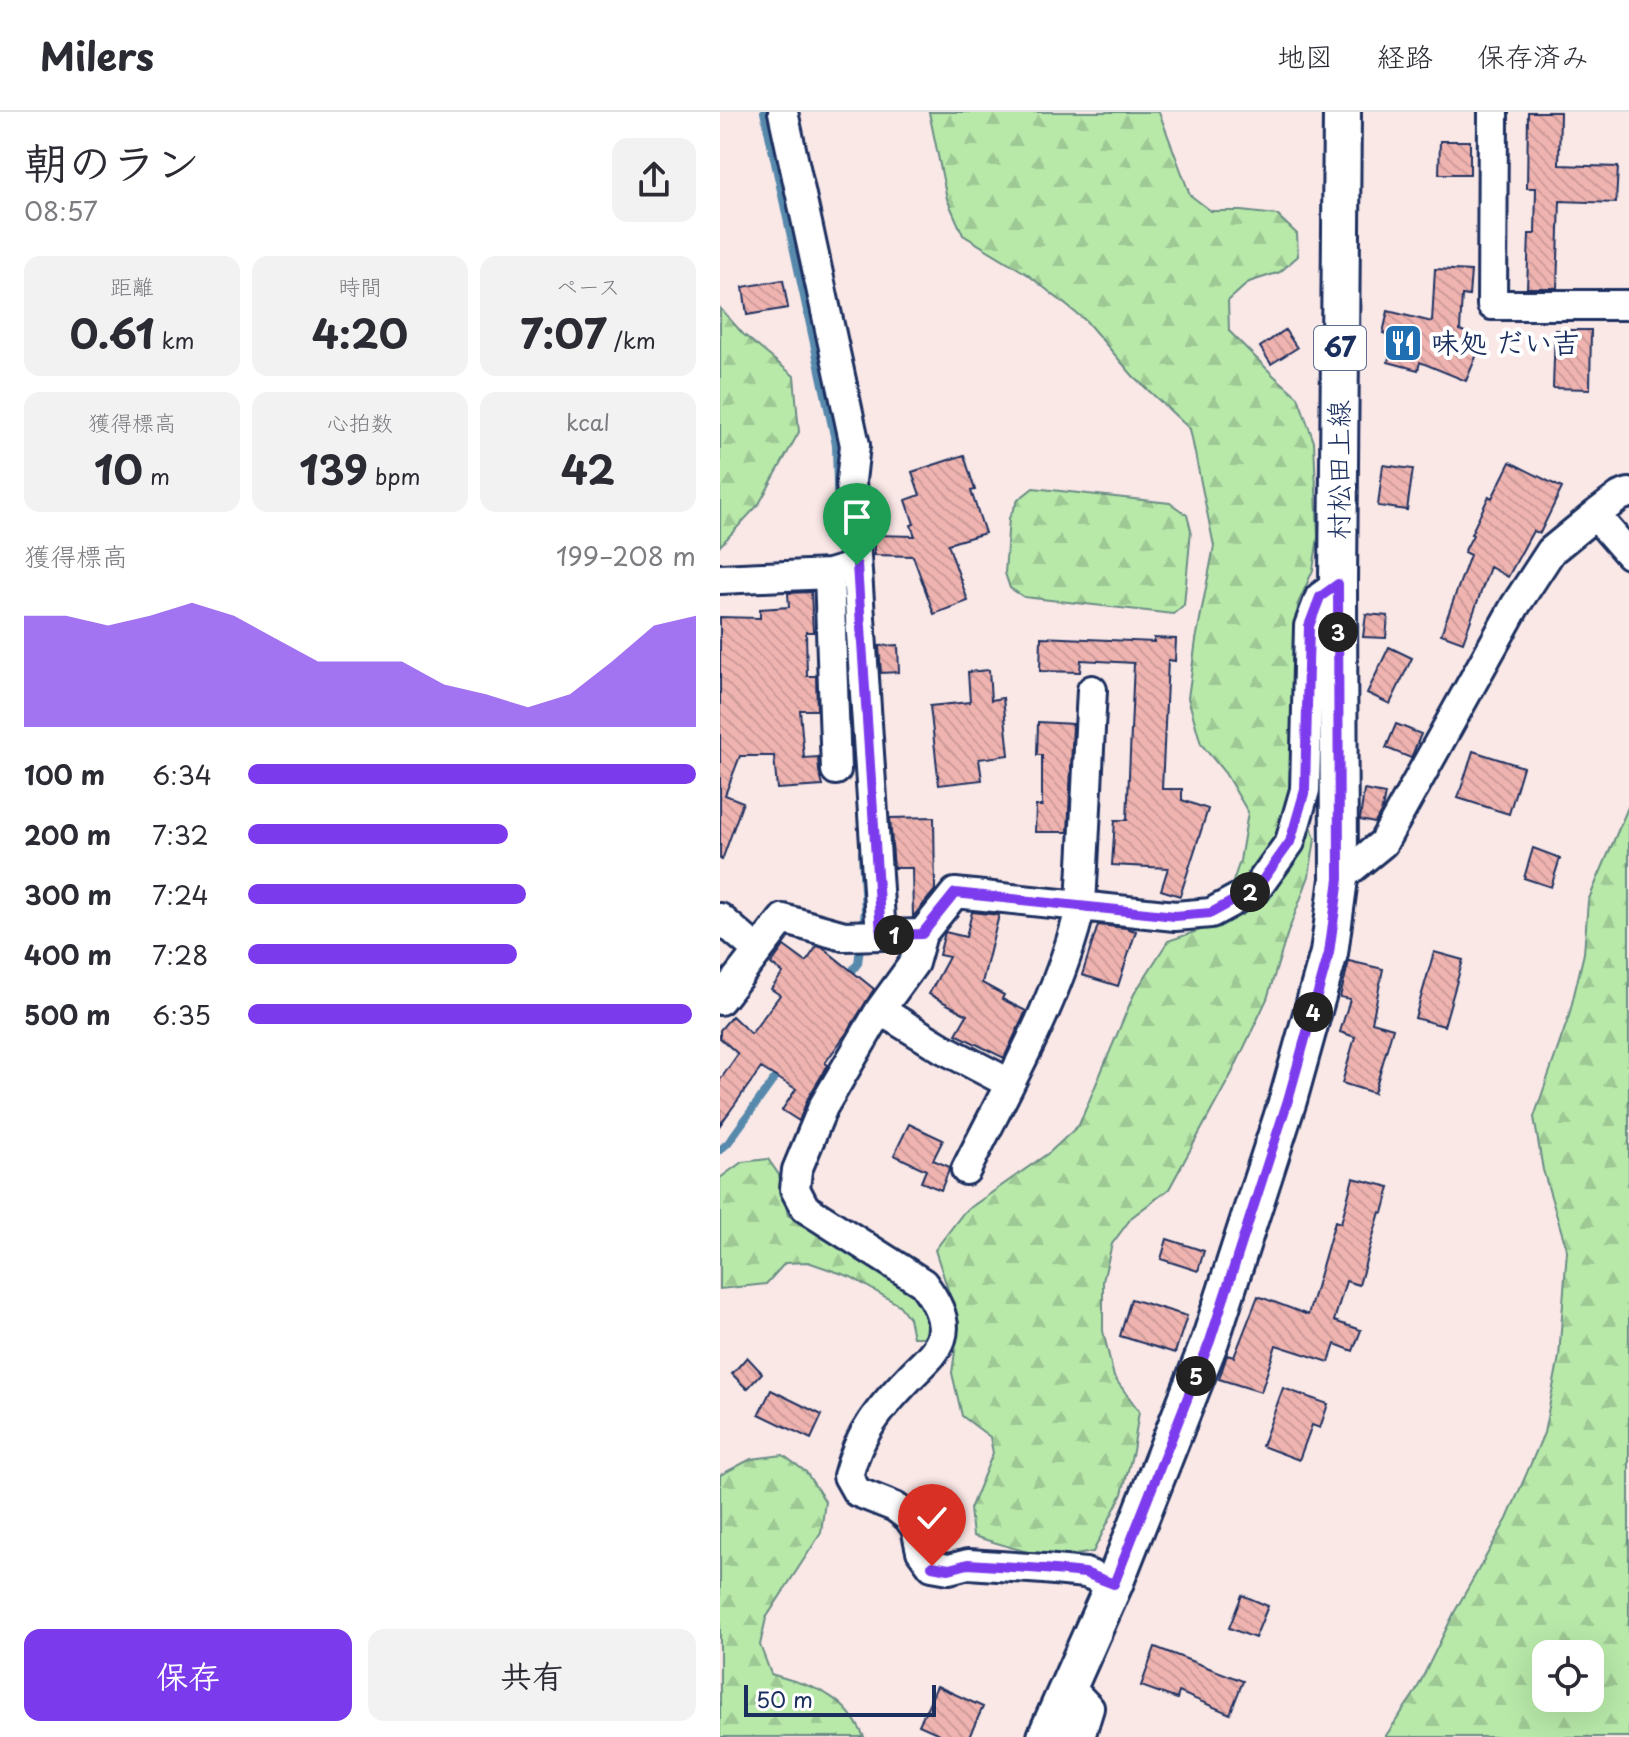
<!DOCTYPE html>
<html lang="ja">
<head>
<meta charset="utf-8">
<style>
  body { margin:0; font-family:"Playpen Sans","Klee One",sans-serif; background:#f2f2f3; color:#2b2b33; height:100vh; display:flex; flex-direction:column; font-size:30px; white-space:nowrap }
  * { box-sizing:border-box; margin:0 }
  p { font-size:26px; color:#7c7c81 }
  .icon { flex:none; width:44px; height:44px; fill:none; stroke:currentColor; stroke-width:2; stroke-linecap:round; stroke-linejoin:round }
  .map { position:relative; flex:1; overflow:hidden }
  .details { display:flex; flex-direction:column; background:#fff; width:720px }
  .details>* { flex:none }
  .fabs { position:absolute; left:812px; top:1528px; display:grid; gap:16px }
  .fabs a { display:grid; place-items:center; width:72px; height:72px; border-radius:16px; background:#fff; box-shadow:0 8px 32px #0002; font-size:40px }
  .scale { position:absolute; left:24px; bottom:20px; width:192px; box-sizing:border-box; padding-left:8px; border:4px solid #1b2f5e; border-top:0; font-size:22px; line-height:28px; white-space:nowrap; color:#1b2f5e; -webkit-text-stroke:6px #fff; paint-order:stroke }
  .pin { position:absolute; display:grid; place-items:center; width:68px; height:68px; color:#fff; margin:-82px -34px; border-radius:50% 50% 50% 0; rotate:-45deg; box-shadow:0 0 8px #0007 }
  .pin .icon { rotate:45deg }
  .km { position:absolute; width:40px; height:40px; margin:-20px; border-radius:50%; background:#222; color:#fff; font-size:22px; line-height:40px; text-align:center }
  .round { display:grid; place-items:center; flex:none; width:84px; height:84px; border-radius:16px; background:#f2f2f3 }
  .summary { display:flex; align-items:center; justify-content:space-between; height:136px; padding:0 24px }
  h1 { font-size:44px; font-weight:700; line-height:60px }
  .figures { display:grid; grid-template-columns:repeat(3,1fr); gap:12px; height:136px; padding:8px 24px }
  .figures div { display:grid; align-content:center; border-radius:16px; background:#f2f2f3; text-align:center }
  .figures b { font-size:40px; font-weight:700 }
  .figures small { font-size:22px; font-weight:400 }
  .figures p { font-size:22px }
  .chart { height:224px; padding:16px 24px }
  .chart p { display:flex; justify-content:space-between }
  .chart svg { width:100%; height:144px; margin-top:8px; fill:#7c3aed; opacity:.7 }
  .primary-button { display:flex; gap:16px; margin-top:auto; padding:16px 24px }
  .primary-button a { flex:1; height:92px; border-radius:16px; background:#7c3aed; color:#fff; font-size:32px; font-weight:700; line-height:92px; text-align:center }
  .primary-button a+a { background:#f2f2f3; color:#2b2b33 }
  ul { padding:0 24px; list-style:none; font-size:26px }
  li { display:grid; grid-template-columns:128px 96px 1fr; align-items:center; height:60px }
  li i { height:20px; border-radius:10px; background:#7c3aed }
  header { display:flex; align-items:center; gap:48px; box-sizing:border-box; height:112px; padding:0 40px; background:#fff; border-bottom:2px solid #e1e1e2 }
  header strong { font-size:38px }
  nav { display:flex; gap:44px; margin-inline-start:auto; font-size:28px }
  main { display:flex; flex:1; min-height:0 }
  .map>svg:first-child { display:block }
</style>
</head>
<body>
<header>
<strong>Milers</strong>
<nav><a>地図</a><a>経路</a><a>保存済み</a></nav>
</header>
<main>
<section class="details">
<div class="summary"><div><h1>朝のラン</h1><p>08:57</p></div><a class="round"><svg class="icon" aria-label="share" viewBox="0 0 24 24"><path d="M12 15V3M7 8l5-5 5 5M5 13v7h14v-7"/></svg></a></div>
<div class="figures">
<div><p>距離</p><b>0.61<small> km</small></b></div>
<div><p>時間</p><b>4:20</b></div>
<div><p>ペース</p><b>7:07<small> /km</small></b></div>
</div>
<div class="figures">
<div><p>獲得標高</p><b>10<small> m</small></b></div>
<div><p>心拍数</p><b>139<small> bpm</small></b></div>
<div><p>kcal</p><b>42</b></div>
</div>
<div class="chart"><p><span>獲得標高</span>199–208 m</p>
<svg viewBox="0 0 160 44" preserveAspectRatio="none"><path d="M0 44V10L10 10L20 13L30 10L40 6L50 10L60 17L70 24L80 24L90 24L100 31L110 34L120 38L130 34L140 24L150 13L160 10V44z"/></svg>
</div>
<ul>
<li><b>100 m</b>6:34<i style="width:100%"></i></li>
<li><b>200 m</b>7:32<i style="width:58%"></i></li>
<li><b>300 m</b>7:24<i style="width:62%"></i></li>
<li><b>400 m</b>7:28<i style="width:60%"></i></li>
<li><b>500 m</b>6:35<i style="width:99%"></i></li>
</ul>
<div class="primary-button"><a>保存</a><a>共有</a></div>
</section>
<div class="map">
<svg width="909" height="1625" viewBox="0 0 909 1625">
  <defs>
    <pattern id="forest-firs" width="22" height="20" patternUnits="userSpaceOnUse" patternTransform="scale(2)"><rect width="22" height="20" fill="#b8e9a9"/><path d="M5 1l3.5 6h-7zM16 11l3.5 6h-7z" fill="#9ec894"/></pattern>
    <pattern id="building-back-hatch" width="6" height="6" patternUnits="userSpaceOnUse" patternTransform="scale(2)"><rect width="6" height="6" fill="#f0b4b0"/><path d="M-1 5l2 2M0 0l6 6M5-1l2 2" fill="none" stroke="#cd9b9a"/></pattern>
  </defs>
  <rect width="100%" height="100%" fill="#fae8e7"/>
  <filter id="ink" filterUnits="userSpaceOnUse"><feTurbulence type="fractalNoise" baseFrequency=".0125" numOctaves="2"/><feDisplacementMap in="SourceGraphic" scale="16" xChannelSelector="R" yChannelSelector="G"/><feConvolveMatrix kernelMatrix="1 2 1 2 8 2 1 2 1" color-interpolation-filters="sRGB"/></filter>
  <g filter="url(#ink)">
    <path fill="url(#forest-firs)" stroke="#6a8c84" stroke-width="2" fill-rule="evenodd" d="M209 0H439L470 83 491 99H521L557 103 577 122 578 144 560 160 529 170 508 189 509 219 553 263 578 285 594 330 598 425 593 458 578 492 572 647 595 727 589 764 567 823 547 887 512 961 449 1077 412 1105 392 1132 383 1169V1219L394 1265 419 1299 413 1339 402 1382 373 1440 331 1447 253 1424 250 1397 273 1341 270 1325 242 1304 232 1261 239 1211 215 1138 244 1100 330 1040 359 1013 414 882 448 829 498 812 520 749 528 700 505 661 481 632 468 586 476 528 494 434 470 317 413 264 366 209 307 162 243 123 227 87Z
      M0 196 23 222 74 264 79 320 39 392 0 434Z
      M313 376 450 391 467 403 471 418 464 493 453 502 304 485 290 476 285 461 289 406 298 388Z
      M909 693V1625H665L696 1579 735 1499 787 1407 824 1321 839 1245 847 1138 823 1058 814 1005 849 904 864 841 868 789ZM826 1542H870V1586H826Z
      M48 1047 59 1063 68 1103 196 1176 211 1209 206 1225H193L189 1206 179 1193 131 1165 88 1150 65 1151 46 1172 0 1177V1066L22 1050Z
      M63 1343 86 1360 105 1389 101 1421 46 1506 40 1533 51 1562C94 1575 124 1581 144 1625H0V1363L31 1347Z"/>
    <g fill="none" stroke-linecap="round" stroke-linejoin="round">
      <path stroke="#5789ac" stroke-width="8" d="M44 0 116 333 118 418 122 452
        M126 867 138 851 145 799 142 741
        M0 1038 8 1031 62 956"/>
    </g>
    <path fill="url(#building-back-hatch)" stroke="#1b2f5e" stroke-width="2" d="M808 0H840L839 53 898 55 896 91 840 89 837 176H807L809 122H815L816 76H807Z
      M720 29H750V62H719Z
      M715 157 751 159 749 184 742 183 740 218 763 228 746 269 700 250 698 258 668 250 674 224 663 221 668 199 712 210Z
      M63 168 68 196 27 203 23 175Z
      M565 218 577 236 551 252 540 235Z
      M835 218H871L870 277 833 276Z
      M244 343 255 378 251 379 265 421 228 432 248 489 214 502 193 444 154 443V423L195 424 191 413 194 412 186 388 200 383 192 360Z
      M790 350 842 376 820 421 813 419 788 465 770 455 743 530 721 522 750 443 744 440 753 423 751 422 769 384 772 386Z
      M663 353 693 357 687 398 658 394Z
      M91 480 93 520H86L87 564H96L97 598H80L84 646 98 645 99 659 103 674 57 677 54 644H20L5 683 23 690 2 748 0 747V505L40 506V497L69 495 68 481Z
      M646 502 668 504 666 526 643 525Z
      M321 525 434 530V526L456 527 455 549 448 548 442 677H462V688L488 697 460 784 441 778 448 756 392 753 395 708H407L414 551 361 548 360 560 320 559Z
      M178 533 179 560 161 561 159 534Z
      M669 535 692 546 670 592 647 581Z
      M269 558 271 588 283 586 289 643 259 647 262 668 219 673 210 594 250 590 248 560Z
      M318 610 353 612 348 720H315L316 694H322V643H317Z
      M676 612 701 622 691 646 666 636Z
      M753 639 803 655 789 702 738 686Z
      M644 678 665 682 662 698 655 711 640 708Z
      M214 705 215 778 193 805 192 756H174L170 706Z
      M813 736 840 746 831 775 804 766Z
      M252 800 279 803 262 871 284 883 282 887 306 899 284 946 236 922 247 903 209 882 229 845 219 843 225 820 246 825Z
      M378 813 406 816 416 819 398 874 362 863Z
      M64 834 86 850 97 834 103 836 154 877 128 919 105 951 108 953 88 986 79 1009 62 998 76 977 41 956 0 1013V968L18 942 0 926V918L12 904 31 922 60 883 51 877 63 861 51 852Z
      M714 840 743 848 724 914 695 906Z
      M629 849 663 857 652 910 673 916 654 981 622 971 635 925 620 920 630 887 620 885Z
      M189 1012 223 1028 213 1048 230 1055 221 1078 201 1070 206 1058 174 1043Z
      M633 1066 670 1075 663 1101 660 1100 639 1173 626 1169 614 1209 641 1218 633 1239 615 1232 609 1250 556 1233 541 1280 499 1267 507 1243 514 1245 538 1184 588 1203 615 1109 621 1111Z
      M447 1127 484 1139 478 1159 441 1147Z
      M411 1187 467 1204 455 1241 400 1224Z
      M27 1245 42 1261 27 1277 12 1262Z
      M563 1276 608 1292 600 1316 592 1313 579 1348 542 1334Z
      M51 1278 102 1303 91 1327 39 1302Z
      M522 1483 548 1494 535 1526 509 1516Z
      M435 1535 523 1569 510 1602 459 1580 457 1587 421 1574Z
      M217 1574 263 1595 249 1625H226L199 1613Z"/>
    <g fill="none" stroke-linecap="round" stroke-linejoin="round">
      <defs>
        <path id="minor" d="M63 0 135 333 131 369 161 823 202 822 235 781 455 804 491 801 537 776 570 730 585 678 589 514 600 485 618 472
          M773 0 772 193H909
          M875 403 909 442
          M109 462 116 658
          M0 467 109 462 126 457
          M619 767 663 731 795 494 831 439 875 403 900 384 909 381
          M0 806 38 839
          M202 822 194 851 160 898 103 995 77 1058 75 1077 85 1096 203 1171C214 1186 228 1207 221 1227 216 1242 200 1254 190 1265 160 1296 139 1321 128 1364L137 1380 175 1395 188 1405 196 1416 201 1439 212 1454 229 1457 248 1452 324 1457 365 1461 394 1472
          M0 888 63 807 124 824 161 823
          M160 898 222 936 289 971
          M246 1058C288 973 339 887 361 793L372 578
          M348 1574 369 1596 360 1625"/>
        <path id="major" d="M326 1625 394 1472 490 1229 568 988 609 841 619 767 618 472 622 0"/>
      </defs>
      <use href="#minor" stroke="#1b2f5e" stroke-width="34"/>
      <use href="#major" stroke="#1b2f5e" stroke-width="42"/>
      <use href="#minor" stroke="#fff" stroke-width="28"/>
      <use href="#major" stroke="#fff" stroke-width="36"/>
    </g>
  </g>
  <g fill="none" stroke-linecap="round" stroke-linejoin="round" filter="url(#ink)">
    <defs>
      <path id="route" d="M137 453 161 823 202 822 235 781 455 804 491 801 537 776 570 730 585 678 589 514 600 485 618 472 619 767 609 841 568 988 490 1229 394 1472 365 1461 324 1457 248 1452 229 1457 212 1454"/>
    </defs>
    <use href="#route" stroke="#fff" stroke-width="16"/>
    <use href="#route" stroke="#7c3aed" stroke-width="10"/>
  </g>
  <defs>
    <symbol id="restaurant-square" viewBox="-11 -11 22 22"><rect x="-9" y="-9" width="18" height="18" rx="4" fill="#1f6fb2" stroke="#fff"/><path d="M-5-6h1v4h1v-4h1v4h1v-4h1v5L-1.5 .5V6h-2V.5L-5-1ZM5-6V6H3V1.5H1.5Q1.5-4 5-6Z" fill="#fff"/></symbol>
  </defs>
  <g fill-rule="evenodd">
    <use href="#restaurant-square" x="661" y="209" width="44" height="44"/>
  </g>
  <g text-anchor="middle" stroke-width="8" stroke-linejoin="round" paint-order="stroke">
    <rect fill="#fff" stroke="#5f6d8e" stroke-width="2" x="594" y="214" width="52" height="44" rx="6"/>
    <g font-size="26" font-weight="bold" fill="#1b2f5e">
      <text x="620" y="245">67</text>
    </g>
    <g font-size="28" font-weight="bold" fill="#1b2f5e" stroke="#fff" text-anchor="start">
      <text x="711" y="241">味処 だい吉</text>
    </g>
    <g font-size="28" fill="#1b2f5e" stroke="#fff">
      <text transform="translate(619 358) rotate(-90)" y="10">村松田上線</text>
    </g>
  </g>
</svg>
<div class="fabs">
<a><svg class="icon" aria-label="locate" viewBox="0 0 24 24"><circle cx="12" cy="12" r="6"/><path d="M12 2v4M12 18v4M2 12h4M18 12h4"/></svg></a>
</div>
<div class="scale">50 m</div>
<div class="pin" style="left:137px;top:453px;background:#1e9e55"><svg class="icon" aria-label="arrive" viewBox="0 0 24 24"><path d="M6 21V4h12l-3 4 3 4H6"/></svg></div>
<div class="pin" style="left:212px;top:1454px;background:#d93025"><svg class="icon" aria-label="check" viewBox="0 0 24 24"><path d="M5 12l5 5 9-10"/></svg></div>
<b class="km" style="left:174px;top:823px">1</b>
<b class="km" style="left:530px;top:780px">2</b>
<b class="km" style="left:618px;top:520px">3</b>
<b class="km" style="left:593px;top:900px">4</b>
<b class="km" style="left:476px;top:1264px">5</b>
</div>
</main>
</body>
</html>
